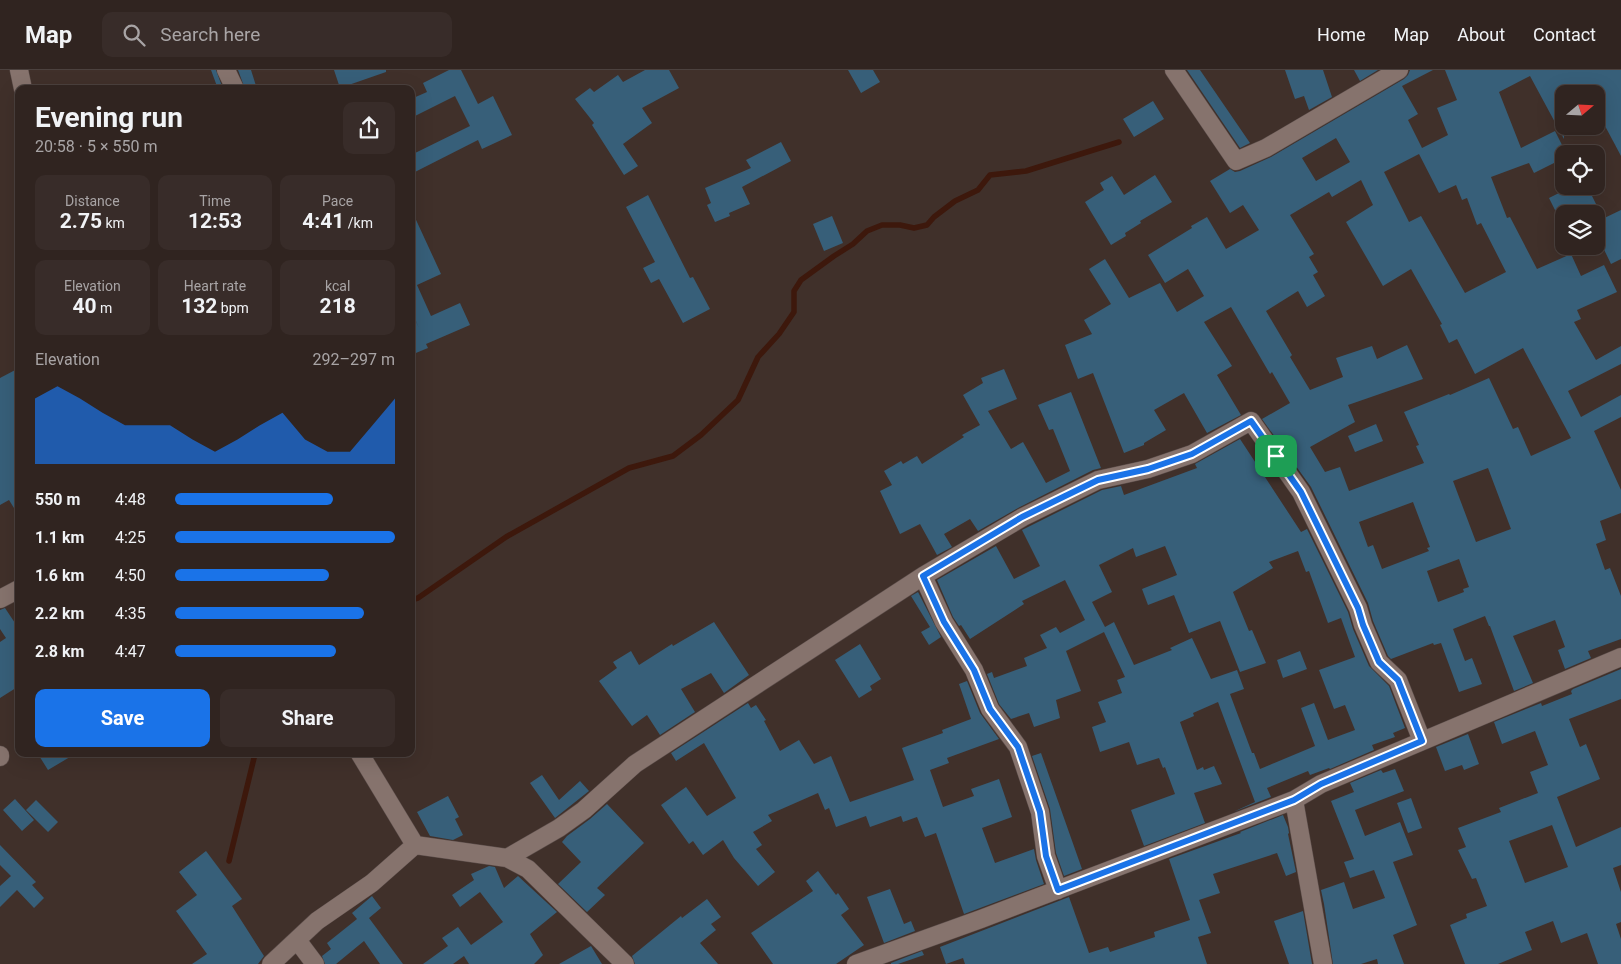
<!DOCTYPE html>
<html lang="en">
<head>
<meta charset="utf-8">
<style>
  body { margin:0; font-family:Roboto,sans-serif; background:#382c29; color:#f1f3f6; height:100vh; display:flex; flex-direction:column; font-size:19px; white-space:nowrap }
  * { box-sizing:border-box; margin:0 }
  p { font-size:16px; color:#a8a4a5 }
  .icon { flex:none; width:28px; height:28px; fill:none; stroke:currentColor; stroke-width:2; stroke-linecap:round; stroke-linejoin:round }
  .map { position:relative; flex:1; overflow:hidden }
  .side { position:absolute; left:15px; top:15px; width:400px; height:672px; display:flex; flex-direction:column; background:#302420; border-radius:10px; box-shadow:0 5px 20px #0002,0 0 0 1px #4b413e }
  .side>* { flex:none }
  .needle { width:32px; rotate:71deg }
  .controls { position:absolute; left:1555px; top:15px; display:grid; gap:10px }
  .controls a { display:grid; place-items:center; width:50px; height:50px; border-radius:10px; background:#302420; box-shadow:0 5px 20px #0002,0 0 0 1px #4b413e; font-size:25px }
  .pin { position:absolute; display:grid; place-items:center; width:42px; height:42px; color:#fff; margin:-21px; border-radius:10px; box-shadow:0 2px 8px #0006 }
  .round { display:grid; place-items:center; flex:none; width:52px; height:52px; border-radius:10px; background:#382c29 }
  .head { display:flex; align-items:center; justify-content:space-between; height:85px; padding:0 20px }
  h1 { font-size:28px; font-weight:700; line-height:38px }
  .figures { display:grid; grid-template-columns:repeat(3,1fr); gap:8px; height:85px; padding:5px 20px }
  .figures div { display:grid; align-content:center; border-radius:10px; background:#382c29; text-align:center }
  .figures b { font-size:21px; font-weight:700 }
  .figures small { font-size:14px; font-weight:400 }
  .figures p { font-size:14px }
  .chart { height:140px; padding:10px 20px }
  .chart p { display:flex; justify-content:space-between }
  .chart svg { width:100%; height:90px; margin-top:5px; fill:#1a73e8; opacity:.7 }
  .action { display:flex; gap:10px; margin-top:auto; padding:10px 20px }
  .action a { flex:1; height:58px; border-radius:10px; background:#1a73e8; color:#fff; font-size:20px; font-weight:700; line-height:58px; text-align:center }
  .action a+a { background:#382c29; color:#f1f3f6 }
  ul { padding:0 20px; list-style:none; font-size:16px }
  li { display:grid; grid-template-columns:80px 60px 1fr; align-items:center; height:38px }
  li i { height:12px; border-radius:6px; background:#1a73e8 }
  header { display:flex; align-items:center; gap:30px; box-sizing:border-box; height:70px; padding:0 25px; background:#302420; border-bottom:1px solid #4b413e }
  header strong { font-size:24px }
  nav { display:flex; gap:28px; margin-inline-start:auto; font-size:18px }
  .search { width:350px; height:45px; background:#382c29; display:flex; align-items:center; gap:12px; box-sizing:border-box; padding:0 18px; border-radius:10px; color:#a8a4a5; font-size:19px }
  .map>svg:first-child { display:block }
</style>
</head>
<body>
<header>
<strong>Map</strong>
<div class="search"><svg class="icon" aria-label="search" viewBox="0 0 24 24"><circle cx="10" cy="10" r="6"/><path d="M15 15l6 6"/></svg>Search here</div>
<nav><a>Home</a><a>Map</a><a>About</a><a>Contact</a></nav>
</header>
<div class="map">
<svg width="1621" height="894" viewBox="0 0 1621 894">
  <rect width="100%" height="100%" fill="#40302a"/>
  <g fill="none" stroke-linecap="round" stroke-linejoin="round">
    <path stroke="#3d180c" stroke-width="5.5" d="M411 530 418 528 506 467 629 398 673 386 701 365 738 330 758 287 779 264 794 242V221L801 210 834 186 853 174 867 161 882 155H900L914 158 927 155 934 147 955 131 978 120 990 105 1026 101 1119 72
      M229 791 255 684"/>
  </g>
  <path fill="#375f79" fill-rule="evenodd" d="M211 0H216L223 19H218Z
    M238 0H251L257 19H245Z
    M334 0H386V2L340 18Z
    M449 0H461L478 34 493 26 512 65 482 79 478 70 411 104V85L470 56 455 26 411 48V29L427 22 423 13Z
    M645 0H669L679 18 642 38 652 53 623 74 638 96 624 105 592 55 594 53 575 29 590 18 594 22 618 5 623 12Z
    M848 0H873L880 12 861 23Z
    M1187 0H1200L1250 73 1240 78Z
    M1285 0H1323L1332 27 1309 40 1304 26 1295 29Z
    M1354 0H1378L1360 11Z
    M1410 0H1433L1402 16 1418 44 1408 50 1422 78 1448 65 1437 38 1457 30 1445 0H1621V86L1596 39V18L1585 24H1564V69L1530 6 1499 22 1521 78 1555 61 1564 79V112L1554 93 1534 103 1529 93 1491 107 1507 148 1510 147 1537 199 1571 184 1581 206 1604 195 1617 222 1577 240 1581 249 1574 252 1596 290 1621 276V294L1568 321 1581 347 1621 325V347L1594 361 1621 420V443L1600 451 1606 470 1596 474 1605 500 1610 498 1621 526V569L1588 581 1591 588 1565 599 1558 580 1565 577 1555 550 1513 566 1533 613 1514 621 1490 556H1489L1485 546 1453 559 1465 591 1472 588 1482 614 1459 622 1441 573 1434 575 1433 573 1391 589 1388 586 1373 551 1368 533 1311 417 1262 349 1290 333 1272 302 1270 304 1231 237 1204 252 1232 296 1217 305 1241 345 1207 363 1184 323 1154 340 1166 360 1144 373V375L1124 383 1093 303 1078 309 1065 275 1092 264 1084 250 1111 234 1089 199 1105 189 1129 228 1160 213 1177 242 1204 226 1188 199 1165 213 1148 185 1192 158 1191 156 1207 147 1226 179 1259 160 1243 135 1230 143 1210 111 1230 99 1235 102 1240 101 1271 87 1404 9 1408 5ZM1336 68 1350 92 1316 111 1302 88ZM1419 84 1439 123 1456 115 1462 130 1467 128 1477 155 1481 153 1506 202 1465 223 1421 146 1409 152 1384 102ZM1361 110 1373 135 1346 152 1383 216 1411 199 1442 254 1440 255 1449 273 1457 269 1475 304 1523 278 1571 368 1531 386 1518 357 1513 359 1489 308 1450 325 1449 324 1404 342 1419 375 1416 376 1424 393 1349 421 1340 397 1325 402 1310 377 1355 352 1348 335 1423 309 1407 275 1377 289 1372 276 1336 288 1343 307 1310 320 1290 287 1292 285 1266 241 1298 221 1307 237 1325 226 1313 205 1318 202 1309 187 1314 184 1290 145 1329 122 1332 127ZM1488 398 1511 459 1476 472 1453 411ZM1413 432 1430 477 1427 478 1429 481 1382 499 1373 475 1368 477 1359 452ZM1459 489 1469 517 1463 519 1464 522 1438 532 1427 501Z
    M1153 31 1164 49 1134 67 1123 49Z
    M781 72 791 91 742 117 750 134 729 143 730 146 715 152 707 135 711 133 705 118 751 98 746 90Z
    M1155 105 1172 132 1140 151 1141 153 1125 163 1126 166 1111 175 1085 132 1104 120 1100 113 1112 106 1124 125Z
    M1573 116H1587L1601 144H1557L1549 128Z
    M648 125 690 208 693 207 710 239 683 253 659 209 651 213 643 198 655 192 626 137Z
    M411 139 441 204 417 215 431 246 460 233 470 255 426 274 428 278 411 285V241L419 258 411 240Z
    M1621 140V189L1611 194 1596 163V152Z
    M832 146 843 173 824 181 813 154Z
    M19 298V446L9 430 0 435V308Z
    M1004 299 1017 329 988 341 1011 379 1023 372 1046 413 1070 401 1053 359 1049 360 1038 335 1071 322 1101 398 1093 400 1018 438 978 461 970 449 944 464 952 477 937 485 920 454 900 464 880 421 892 415 884 401 901 391 903 394 917 386 922 394 964 367 962 365 980 355 963 325 983 313 981 308Z
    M1376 354 1383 371 1355 382 1348 366Z
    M1240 369 1301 462 1307 459 1348 542 1353 559 1369 596 1389 616 1405 658 1393 663 1395 667 1372 675 1374 680 1330 699 1329 698 1310 705 1308 701 1267 718 1271 727 1233 742 1255 732 1218 632 1193 643 1194 646 1180 652 1197 700 1203 697 1204 700 1214 696 1222 714 1194 723 1205 753 1144 776 1131 740 1175 724 1165 697 1163 698 1159 688 1137 695 1129 672 1100 682 1092 657 1106 652 1098 632 1122 623 1117 610 1125 607 1104 562 1066 581 1081 621 1056 630 1060 648 1034 657 1029 643 1011 649 999 634 987 604 992 602 994 608 1027 596 1024 588 1047 578 1040 565 1056 557 1060 563 1085 550 1065 510 1022 531 1024 534 970 569 961 555 959 556 953 547 937 510 996 476 1014 509 1040 496 1022 460 1102 420 1121 416 1124 425 1197 398 1195 394ZM1165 476 1177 505 1142 519 1148 535 1174 525 1189 563 1220 551 1240 602 1266 593 1252 560 1249 561 1233 522 1273 498 1269 492 1298 481 1306 502 1309 501 1328 553 1341 548 1355 587 1319 600 1334 639 1345 635 1355 660 1328 670 1314 633 1301 638 1315 676 1260 699 1254 683H1252L1230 624 1244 619 1237 600 1211 609 1192 568 1170 578 1172 580 1134 595 1114 552 1105 557 1092 532 1112 522 1099 495 1133 478 1136 487Z
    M918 522 941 567 929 575 921 562 930 557 911 526Z
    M5 538 19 559V616L0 628V572L6 568 0 559V540Z
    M714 552 749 605 724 623 711 603 681 619 695 642 660 665 647 645 632 656 599 611 617 598 613 592 631 581 639 595 672 574 673 576Z
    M860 574 881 609 870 616 872 620 859 628 835 590Z
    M1300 581 1307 599 1283 608 1277 590Z
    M1621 599V629L1569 649 1580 677 1586 674 1600 709 1557 727 1576 777 1621 757V795L1613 798 1621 822V852L1616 854 1621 869V894H1598L1587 863 1561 873 1553 851 1525 862 1532 880 1498 894H1465L1450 855 1467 848 1466 844 1487 836 1476 808 1472 809 1458 780 1466 777 1458 758 1501 742 1499 738 1538 723 1530 702 1548 695 1535 661 1502 674 1494 652 1541 633 1542 636 1572 624 1571 621 1573 619ZM1552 755 1568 797 1525 813 1509 771Z
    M967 611 980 643 999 669 947 688 949 693 930 700 943 737 974 726 971 719 999 709 1012 747 982 758 995 793 1034 779 1036 790 1044 814 964 844 936 763 925 767 917 747 903 752 901 746 870 757 866 746 836 757 829 738 825 740 818 723 768 745 772 751 753 762 762 775 756 779 775 802 758 816 734 788 723 770 703 785 693 771 689 774 661 735 686 717 707 746 736 728 704 673 676 691 671 683 748 633 751 638 756 635 766 650 764 651 780 681 799 670 814 694 831 686 850 732 914 710 902 678 943 663 942 660 971 649 959 614Z
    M1468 664 1479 694 1464 700 1462 695 1445 701 1436 677Z
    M1041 683 1082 799 1064 806 1056 783 1050 739 1032 686Z
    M38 684H75L48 700Z
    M1395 699 1404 721 1355 740 1365 766 1400 752 1413 785 1393 792 1417 855 1393 865 1404 894H1378L1377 889 1361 894H1333L1324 834 1321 820 1344 812 1353 839 1385 828 1374 800 1350 808 1344 792 1354 789 1331 731 1354 722 1350 713 1381 700 1383 703Z
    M542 705 559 730 580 711 589 721 555 748 530 713Z
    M448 726 459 747 455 749 463 765 453 770 430 766 417 742Z
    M1411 728 1422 758 1408 763 1397 733Z
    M15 729 34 750 22 761 3 740Z
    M36 730 58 752 48 762 26 740Z
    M607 734 644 773 597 818 605 825 587 842 558 814 581 792 562 772 567 766 590 749Z
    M1283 745 1288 757 1289 763 1288 764 1296 802 1286 806 1277 783 1213 804 1220 823 1199 830 1211 863 1198 867 1207 894H965L963 888 946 894 940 877 1069 827 1089 883 1108 877 1110 882 1155 867 1154 862 1190 850 1169 789 1241 763 1240 762Z
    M0 775 36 812 32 815 44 828 34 838 17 820 0 837V816L11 806 0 795Z
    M206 781 242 829 232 836 264 886 258 894H192L207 884 176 841 197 825 179 802Z
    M489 796 495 797 504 818 518 806 557 842 530 864 543 885 534 894H469L464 886 453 894H423L448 876 442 868 458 857 471 875 503 852 480 822 460 837 452 825 474 810 471 804Z
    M818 801 836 825 838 823 849 839 841 845 864 875 836 894H773L751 863 813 821 806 811Z
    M890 819 904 854 911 851 915 861 884 873 867 827Z
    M372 826 381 838 369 848 403 894H380L364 871 336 894H325L322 886 331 879 327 873 357 849 352 843Z
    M707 829 721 847 711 854 716 860 700 873 718 894H635L632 886 681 846 682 848Z
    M1303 841 1312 894H1289L1274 851Z
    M591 876 602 894H559Z
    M922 881 924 885 898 894H891V893Z"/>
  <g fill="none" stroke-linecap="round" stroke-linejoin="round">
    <defs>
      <path id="street" d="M19 0 23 19
        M226 0 235 19
        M1174 0 1236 91 1266 78 1399 0
        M0 529 19 519
        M360 684 415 775 507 788 528 799 625 894
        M0 685V687
        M1294 730 1323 894
        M507 788 559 758 584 740 635 694 923 506
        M1058 820 1046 786 1040 742 1018 677 990 639 974 600 944 552 923 506 1023 447 1098 410 1148 399 1192 384 1251 351 1301 422 1358 538 1363 555 1379 592 1398 610 1422 671
        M297 870 315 894
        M271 894 317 851 372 813 415 775
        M856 894 981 849 1294 730 1321 714 1621 587"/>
    </defs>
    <use href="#street" stroke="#5b4d4a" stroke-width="19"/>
    <use href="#street" stroke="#86736d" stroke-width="18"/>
  </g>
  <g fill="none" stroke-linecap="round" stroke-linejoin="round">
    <defs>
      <path id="route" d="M1251 351 1301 422 1358 538 1363 555 1379 592 1398 610 1422 671 1321 714 1294 730 1058 820 1046 786 1040 742 1018 677 990 639 974 600 944 552 923 506 1022 447 1098 410 1148 399 1192 384Z"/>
    </defs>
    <use href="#route" stroke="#fff" stroke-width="10"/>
    <use href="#route" stroke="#1a73e8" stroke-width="6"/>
  </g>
</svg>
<div class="controls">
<a><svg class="needle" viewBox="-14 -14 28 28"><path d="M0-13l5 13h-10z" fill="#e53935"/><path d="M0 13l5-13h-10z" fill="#a8a4a5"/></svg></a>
<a><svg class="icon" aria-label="locate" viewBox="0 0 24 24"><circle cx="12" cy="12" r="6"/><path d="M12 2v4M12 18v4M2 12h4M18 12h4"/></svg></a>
<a><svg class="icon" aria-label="layers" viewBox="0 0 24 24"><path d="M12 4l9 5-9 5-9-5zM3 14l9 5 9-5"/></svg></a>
</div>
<div class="pin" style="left:1276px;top:386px;background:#1e9e55"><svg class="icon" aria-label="arrive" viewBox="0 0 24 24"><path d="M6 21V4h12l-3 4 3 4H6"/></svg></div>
<section class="side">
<div class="head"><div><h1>Evening run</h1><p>20:58 · 5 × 550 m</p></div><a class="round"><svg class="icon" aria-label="share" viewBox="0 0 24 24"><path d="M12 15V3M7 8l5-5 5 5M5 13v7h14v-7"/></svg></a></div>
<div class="figures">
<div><p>Distance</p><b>2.75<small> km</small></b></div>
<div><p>Time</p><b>12:53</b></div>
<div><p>Pace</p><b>4:41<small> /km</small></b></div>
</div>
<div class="figures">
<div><p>Elevation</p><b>40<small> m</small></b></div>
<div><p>Heart rate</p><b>132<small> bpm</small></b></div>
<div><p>kcal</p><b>218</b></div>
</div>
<div class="chart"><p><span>Elevation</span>292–297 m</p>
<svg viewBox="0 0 160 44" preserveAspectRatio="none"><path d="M0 44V12L10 6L20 12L30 19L40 25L50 25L60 25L70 32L80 38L90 32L100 25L110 19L120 32L130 38L140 38L150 25L160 12V44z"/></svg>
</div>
<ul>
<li><b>550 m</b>4:48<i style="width:72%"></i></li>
<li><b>1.1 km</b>4:25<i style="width:100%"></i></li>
<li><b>1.6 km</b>4:50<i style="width:70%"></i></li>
<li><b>2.2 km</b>4:35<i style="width:86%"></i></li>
<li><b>2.8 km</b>4:47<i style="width:73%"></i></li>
</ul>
<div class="action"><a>Save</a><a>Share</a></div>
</section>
</div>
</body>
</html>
